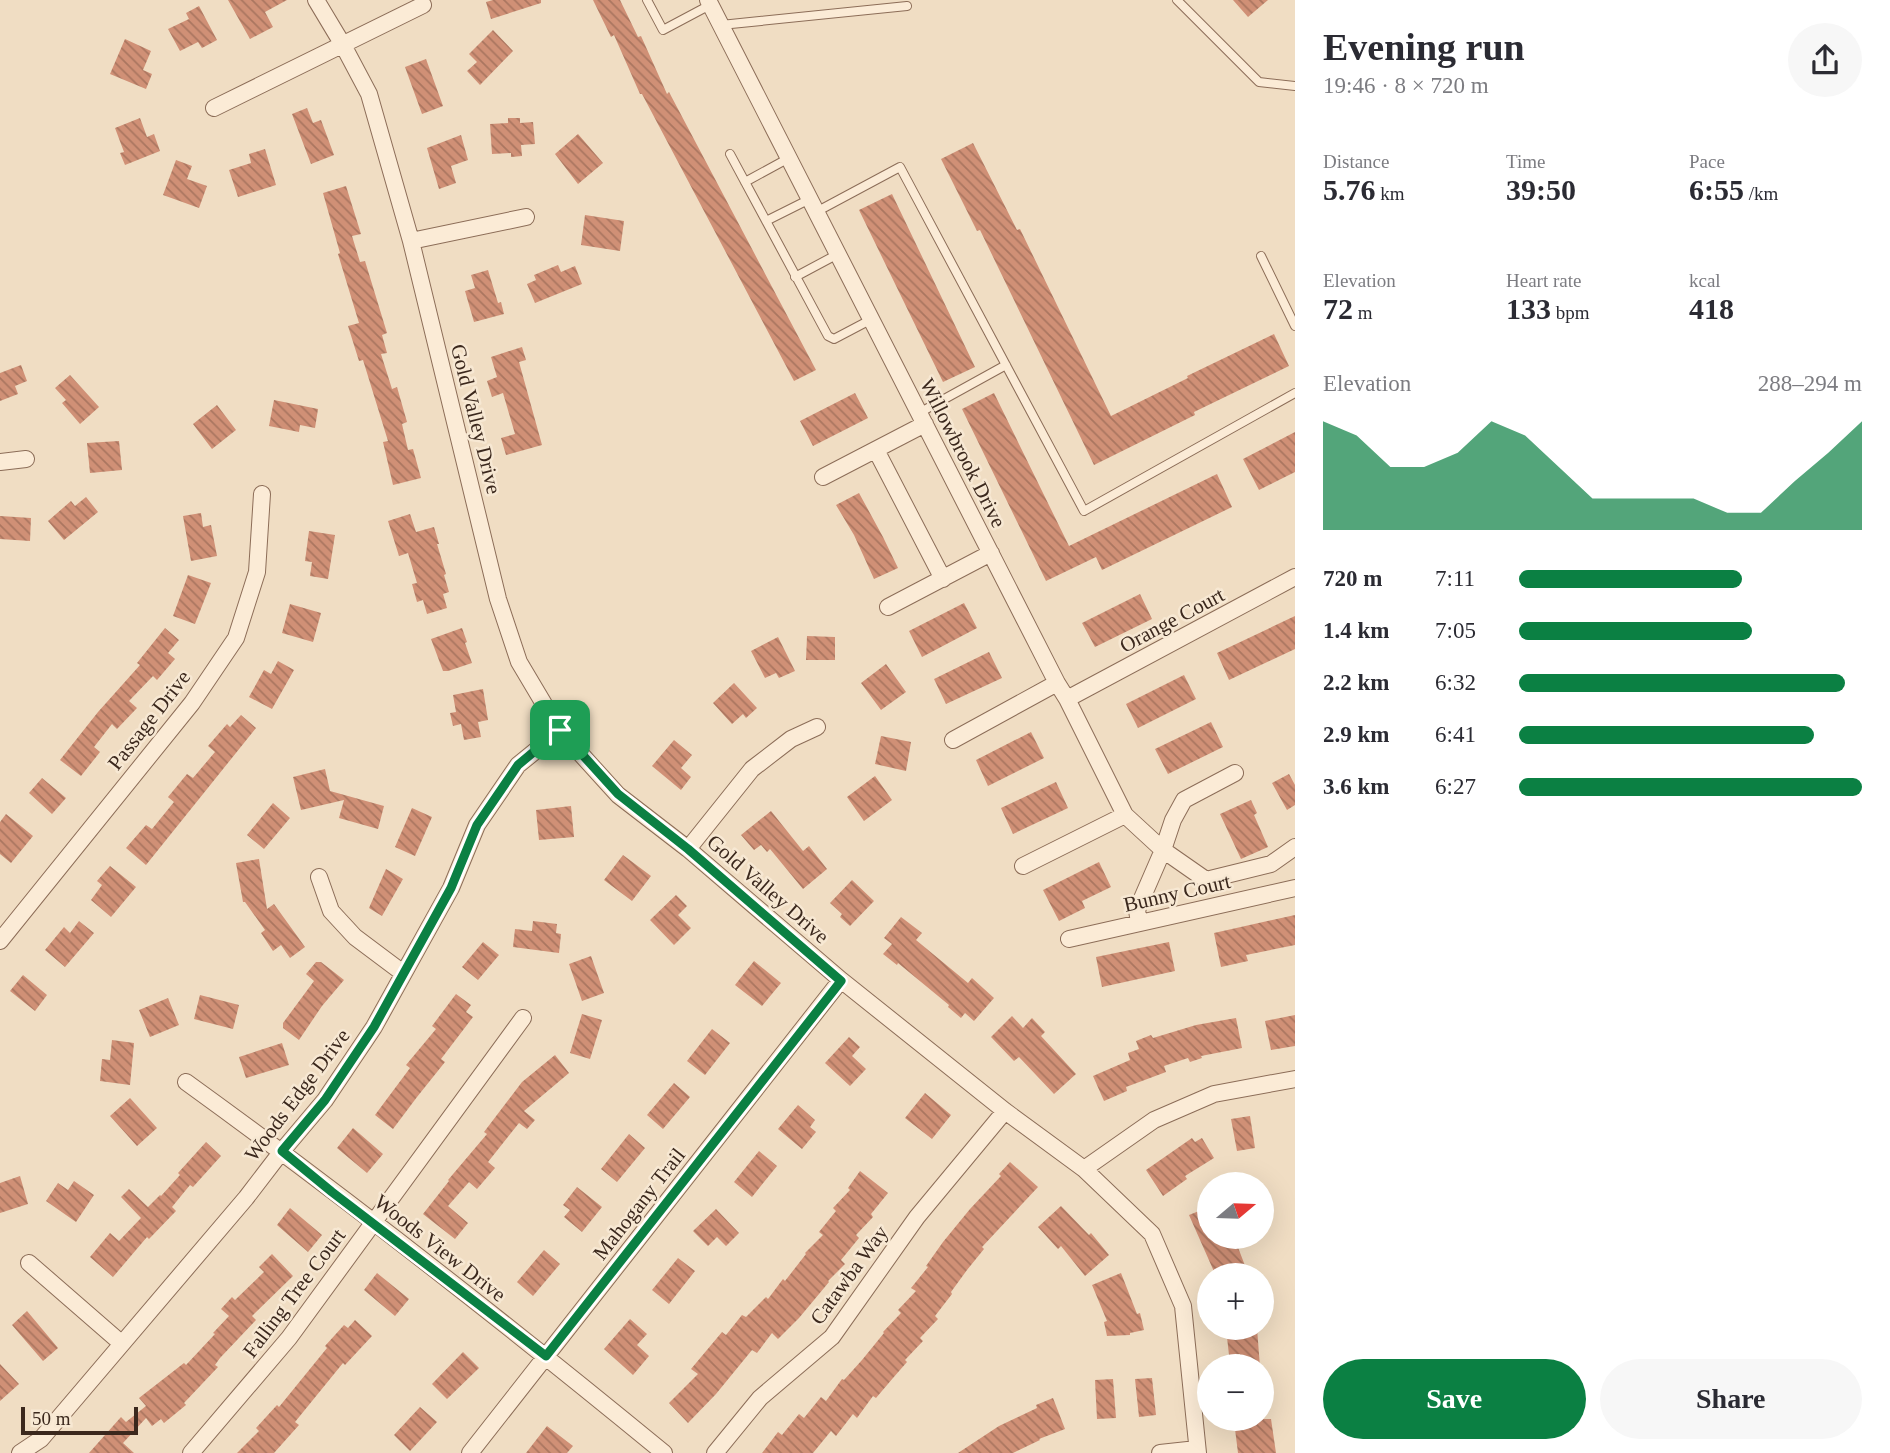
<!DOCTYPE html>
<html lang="en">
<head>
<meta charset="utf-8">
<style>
  body { margin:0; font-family:Georgia,serif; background:#f7f7f7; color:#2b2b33; height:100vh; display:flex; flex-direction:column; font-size:26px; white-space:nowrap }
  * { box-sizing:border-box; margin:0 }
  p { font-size:23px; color:#7c7c81 }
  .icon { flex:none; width:38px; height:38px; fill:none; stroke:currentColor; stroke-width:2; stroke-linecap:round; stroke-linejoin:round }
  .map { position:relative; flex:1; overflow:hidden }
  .side { display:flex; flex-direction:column; background:#fff; width:595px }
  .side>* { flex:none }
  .needle { width:46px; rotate:71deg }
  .fabs { position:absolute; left:1197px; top:1172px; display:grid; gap:14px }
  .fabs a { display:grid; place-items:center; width:77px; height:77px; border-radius:50%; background:#fff; box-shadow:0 7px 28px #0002; font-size:35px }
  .scale { position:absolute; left:21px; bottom:18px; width:117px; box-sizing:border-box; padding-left:7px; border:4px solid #3b281d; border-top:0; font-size:19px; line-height:24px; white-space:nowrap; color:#3b281d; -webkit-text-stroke:5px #f7e8d3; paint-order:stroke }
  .pin { position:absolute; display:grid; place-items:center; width:60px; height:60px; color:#fff; margin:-30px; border-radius:14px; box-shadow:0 4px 10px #0006 }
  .round { display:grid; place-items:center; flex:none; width:74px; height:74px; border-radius:37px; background:#f7f7f7 }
  .summary { display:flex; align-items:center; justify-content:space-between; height:119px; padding:0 28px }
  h1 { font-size:38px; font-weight:800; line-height:52px }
  .metrics { display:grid; grid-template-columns:repeat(3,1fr); gap:10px; height:119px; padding:7px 28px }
  .metrics div { display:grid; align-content:center }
  .metrics b { font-size:30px; font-weight:800 }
  .metrics small { font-size:19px; font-weight:400 }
  .metrics p { font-size:19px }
  .chart { height:196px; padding:14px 28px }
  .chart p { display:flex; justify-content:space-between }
  .chart svg { width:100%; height:126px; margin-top:7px; fill:#0b8043; opacity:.7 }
  .button { display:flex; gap:14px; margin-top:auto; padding:14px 28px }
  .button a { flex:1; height:80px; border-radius:42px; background:#0b8043; color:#fff; font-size:28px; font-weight:800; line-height:80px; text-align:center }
  .button a+a { background:#f7f7f7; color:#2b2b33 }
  ul { padding:0 28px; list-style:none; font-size:23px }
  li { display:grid; grid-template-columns:112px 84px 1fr; align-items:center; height:52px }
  li i { height:18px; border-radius:9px; background:#0b8043 }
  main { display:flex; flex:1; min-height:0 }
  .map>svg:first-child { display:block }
</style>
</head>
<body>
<main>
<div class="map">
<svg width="1295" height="1453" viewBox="0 0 1295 1453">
  <defs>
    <pattern id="building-back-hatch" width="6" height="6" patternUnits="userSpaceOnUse" patternTransform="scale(1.75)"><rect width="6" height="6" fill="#d09076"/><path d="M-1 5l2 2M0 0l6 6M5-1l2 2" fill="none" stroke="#aa7660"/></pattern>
  </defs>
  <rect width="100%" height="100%" fill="#f0ddc3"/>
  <path fill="url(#building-back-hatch)" d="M228 0H287L265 12 273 27 250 39Z
    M493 0H541V3L491 19 486 2Z
    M593 0H620L638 37 641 36 667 94 669 92 816 370 794 381 642 94H640L614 35 611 37Z
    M1233 0H1268L1248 17Z
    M199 6 217 40 202 48 198 42 180 51 168 29 189 19 186 13Z
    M493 30 513 51 480 85 467 71 477 62 469 54Z
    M125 39 151 51 143 70 152 74 146 89 110 74Z
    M426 59 443 106 422 114 405 67Z
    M307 108 313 123 321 120 334 155 311 164 292 114Z
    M140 118 147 137 154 134 160 151 125 165 120 153 124 152 115 128Z
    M508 118H520V123L533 122 535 144 521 145 522 156 511 157V153L492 154 490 124 508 123Z
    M578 134 603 163 578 184 555 154Z
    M461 135 468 160 451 166 456 183 439 189 427 148Z
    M973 143 1017 230 1020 229 1111 416 1188 378 1187 376 1274 334 1289 366 1194 412 1195 415 1094 465 980 230 977 231 941 159Z
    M265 149 276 185 238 197 229 170 251 163 249 154Z
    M176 160 192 166 187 179 207 186 199 208 163 195Z
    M346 186 361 234 352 236 360 262 365 261 387 333 382 335 387 353 381 354 392 389 397 387 407 422 402 424 408 450 413 449 421 478 393 485 383 442 388 441 363 360 359 361 348 326 359 323 338 254 340 253 323 193Z
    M892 194 975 367 943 382 859 210Z
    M585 215 624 221 620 251 581 245Z
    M558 265 561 272 575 266 582 284 535 303 527 284 536 280 534 275Z
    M488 270 498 303 501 302 504 314 474 322 465 291 475 288 471 275Z
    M522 347 526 360 519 362 542 445 506 455 501 438 515 434 503 393 492 397 487 381 497 377 491 357Z
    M21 365 27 381 15 386 18 394 0 401V373Z
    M70 375 99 407 80 424 62 403 66 400 55 388Z
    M855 393 868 418 813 446 800 421Z
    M994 393 1069 546 1217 474 1232 507 1102 570 1096 557 1046 581 962 409Z
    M274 400 318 409 315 428 300 425 299 432 269 426Z
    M217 405 236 430 212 449 193 424Z
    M1295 432V472L1259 490 1243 459Z
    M119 441 122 470 90 473 87 443Z
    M859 493 883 537 898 568 874 579 854 535 836 505Z
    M86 497 98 512 64 540 48 521 71 501 75 506Z
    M201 513 203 527 211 525 217 556 191 561 183 516Z
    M410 514 416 532 434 527 439 544H437L446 574 444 575 449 592 443 594 447 608 427 614 423 600 417 602 412 584 417 583 408 553 399 556 388 521Z
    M0 516 31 518 30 541 0 539Z
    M309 531 335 535 328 579 310 576 312 562 305 561Z
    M188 575 211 583 195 624 173 616Z
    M1140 594 1152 619 1095 647 1082 623Z
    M964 603 977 628 922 657 909 631Z
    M290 604 321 613 313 642 282 633Z
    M1295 616V649L1229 680 1217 653Z
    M165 628 179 640 168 653 175 659 157 680 153 676 129 701 137 708 117 729 112 724 94 747 100 752 81 776 60 760 98 712 140 665 137 663Z
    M462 628 467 642 465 643 472 663 448 671H443L431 639Z
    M807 636 835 637V660H806Z
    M778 637 795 671 779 678 776 673 765 678 751 651Z
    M989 652 1002 678 946 704 934 679Z
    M278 661 294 670 272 709 249 697 264 670 271 674Z
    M886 664 906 692 881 710 861 683Z
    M1184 675 1196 699 1138 728 1126 704Z
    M734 683 757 708 746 718 743 714 732 724 713 703Z
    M483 689 488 720 478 722 481 737 464 740 461 724 453 726 450 713 456 712 453 695Z
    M241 715 256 728 146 865 126 848 146 825 152 829 174 802 168 797 187 774 193 778 215 752 208 746 227 724 230 727Z
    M1211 722 1223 747 1168 774 1155 749Z
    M1031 732 1044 758 988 786 976 760Z
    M881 736 911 742 906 771 875 764Z
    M674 740 692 755 681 768 691 777 681 790 652 766Z
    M325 769 330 791 384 806 378 829 339 818 344 800 301 810 293 777Z
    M1289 774 1295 785V805L1287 810 1272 783Z
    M875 776 892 800 864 821 847 797Z
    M42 778 66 798 52 814 29 793Z
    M1056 782 1068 808 1013 834 1001 808Z
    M1251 800 1257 813 1254 815 1268 847 1241 859 1220 814Z
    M273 803 290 818 264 849 247 835Z
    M571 806 574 837 539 840 536 810Z
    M412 808 432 817 415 856 395 847Z
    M771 811 803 851 809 846 827 869 803 889 770 849 767 852 761 845 754 850 741 835Z
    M6 814 33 836 11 863 0 854V822Z
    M623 855 651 876 632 901 604 880Z
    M259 859 267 909 274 904 305 947 290 958 281 945 273 951 261 933 265 930 245 902H243L236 863Z
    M1099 862 1111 887 1082 901 1085 908 1059 921 1043 890Z
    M110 866 136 887 111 917 91 900 102 885 97 881Z
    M386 869 403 879 382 916 369 908Z
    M852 880 874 901 850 926 840 917 842 914 830 903Z
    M676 895 687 906 678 915 691 928 674 945 650 920Z
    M1295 915V945L1246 955 1248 961 1221 967 1214 933Z
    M901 917 922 933 916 940 968 983 972 978 994 998 974 1021 965 1013 961 1018 948 1007 949 1005 898 963 897 965 883 954 892 944 884 938Z
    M79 921 94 933 65 967 45 950 64 927 70 933Z
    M533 921 557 924 556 933 561 934 559 953 513 947 515 929 532 931Z
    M483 942 499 955 478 980 462 967Z
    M1169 942 1175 971 1102 987 1096 957Z
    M591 956 604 993 582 1001 569 964Z
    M754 961 781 983 762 1006 735 985Z
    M316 962H321L344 980 322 1006 299 1040 283 1028V1023L314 981 306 974Z
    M23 975 47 995 35 1011 10 991Z
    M456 994 471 1005 466 1012 473 1017 441 1059 445 1062 417 1097 393 1129 375 1115 410 1068 406 1065 436 1029 432 1026Z
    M200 995 239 1005 233 1029 194 1019Z
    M168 998 179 1025 150 1037 139 1010Z
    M582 1014 602 1020 590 1059 570 1053Z
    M1295 1015V1046L1271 1050 1265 1021Z
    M1012 1016 1023 1028 1032 1018 1045 1032 1041 1036 1076 1074 1054 1094 1019 1057 1014 1061 991 1037Z
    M1236 1018 1242 1048 1201 1056 1202 1058 1190 1062 1188 1058 1164 1066 1166 1072 1126 1087 1127 1091 1104 1101 1093 1076 1130 1060 1128 1053 1139 1049 1136 1041 1151 1035 1153 1038 1196 1025Z
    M712 1029 730 1043 705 1075 687 1061Z
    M849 1037 860 1047 852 1056 866 1069 850 1086 825 1063Z
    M112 1040 134 1043 130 1085 100 1081 102 1059 110 1060Z
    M282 1043 289 1065 246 1078 239 1057Z
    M555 1055 569 1073 524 1111 535 1120 527 1129 519 1123 488 1162 495 1168 477 1189 469 1182 448 1206 468 1223 455 1239 423 1214 449 1181 448 1180 487 1134 484 1132 522 1082Z
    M674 1083 690 1097 663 1129 647 1115Z
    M925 1093 951 1115 932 1139 905 1118Z
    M130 1098 157 1128 137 1146 110 1116Z
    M798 1105 815 1120 810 1127 816 1132 802 1149 778 1129Z
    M1250 1116 1255 1148 1237 1151 1231 1119Z
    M353 1128 383 1154 367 1173 337 1148Z
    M629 1134 645 1148 617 1182 601 1169Z
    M1192 1138 1195 1142 1202 1138 1214 1158 1185 1176 1187 1179 1163 1196 1146 1170Z
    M206 1142 221 1156 193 1187 190 1185 172 1207 176 1211 149 1239 147 1237 113 1277 90 1257 110 1233 119 1241 141 1218 121 1197 129 1189 148 1207 160 1195 161 1196 180 1175 178 1173Z
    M759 1151 777 1166 752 1197 734 1182Z
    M1010 1162 1038 1187 982 1247 984 1249 967 1270 951 1292 952 1294 935 1316 938 1319 920 1338 923 1341 905 1360 907 1362 893 1378 876 1398 873 1396 857 1418 853 1414 836 1436 831 1431 813 1453H762L778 1432 782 1435 799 1414 804 1418 821 1397 826 1401 842 1379 844 1380 862 1360 884 1333 883 1332 901 1313 898 1310 916 1291 911 1288 928 1267 926 1266 943 1242 970 1209 1001 1176 999 1174Z
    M860 1171 888 1193 871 1214 873 1217 856 1235 859 1238 841 1260 845 1264 828 1281 829 1282 799 1318 778 1339 772 1333 757 1353 752 1350 716 1394 688 1423 669 1403 698 1374 691 1369 722 1332 726 1335 742 1315 746 1317 766 1297 768 1299 783 1279 785 1281 806 1254 805 1253 823 1235 819 1232 836 1211 833 1208 850 1190 848 1188Z
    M20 1176 28 1204 0 1213V1183Z
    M74 1181 94 1195 76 1222 46 1201 58 1183 68 1190Z
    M577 1187 602 1207 582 1232 564 1217 570 1210 563 1205Z
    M1061 1206 1089 1235 1091 1233 1109 1255 1085 1276 1061 1246 1058 1249 1038 1227Z
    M1209 1207V1237H1234L1249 1276H1216L1189 1215Z
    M290 1208 322 1235 308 1252 277 1225Z
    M716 1209 739 1233 726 1246 717 1237 708 1246 693 1231Z
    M544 1250 560 1264 533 1296 517 1282Z
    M272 1254 293 1276 252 1316 256 1320 220 1358 215 1365 218 1367 184 1403 186 1405 164 1423 161 1419 152 1426 146 1418 123 1443 134 1453H89L121 1417 126 1422 146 1406 139 1398 184 1363 186 1365 215 1334 213 1333 229 1316 221 1309 232 1297 235 1300 264 1272 259 1267Z
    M678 1258 695 1271 669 1304 652 1290Z
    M377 1273 409 1299 395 1316 364 1290Z
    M1121 1273 1137 1314 1140 1313 1144 1330 1130 1333V1335L1107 1336 1104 1322 1107 1321 1092 1285Z
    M27 1311 58 1348 43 1361 12 1325Z
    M630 1319 647 1334 637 1345 649 1356 633 1375 604 1349Z
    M355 1320 372 1336 345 1365 343 1363 295 1422 299 1425 274 1453H237L259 1431 256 1428 277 1405 279 1407 327 1348 325 1346 344 1325 348 1328Z
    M1226 1328H1257L1260 1367H1242L1240 1354 1229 1355Z
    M463 1352 479 1368 447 1399 432 1384Z
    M0 1364 19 1384 0 1401Z
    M1152 1378 1156 1415 1139 1417 1135 1379Z
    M1113 1379 1116 1418 1097 1419 1095 1380Z
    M1053 1398 1065 1429 1039 1439 1040 1440 1013 1453H958L999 1426 1037 1408 1036 1405Z
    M420 1407 437 1422 410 1451 394 1435Z
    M1252 1419H1271L1276 1453H1238L1234 1421Z
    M547 1426 573 1446 567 1453H526Z"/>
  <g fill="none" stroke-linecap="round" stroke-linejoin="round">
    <defs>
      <path id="lane" d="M647 0 663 30 710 5
        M1177 0 1259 82 1295 86
        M721 25 907 6
        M730 154 828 336 834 339 872 319
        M745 182 789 158
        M816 212 900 167 1084 511 1295 393
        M766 221 810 199
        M1261 256 1295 326
        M795 277 838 254
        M919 413 1006 365"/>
      <path id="street" d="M316 0 343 45 369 94 411 241 498 599 519 662 560 731 618 795 688 849 841 980 1005 1111 1084 1169 1152 1234 1183 1306 1198 1453
        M708 0 1057 683 1067 699 1125 815 1163 850 1206 880 1271 864 1295 847
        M214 108 423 5
        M411 241 526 217
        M876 450 943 579
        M0 462 26 459
        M823 477 925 424
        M888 607 991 553
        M1067 699 1295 577
        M953 740 1057 683
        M688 849 752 769 791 739 817 727
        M1023 866 1125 815
        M319 877 331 911 355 937 403 973
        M1139 923 1137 910 1163 850 1173 820 1184 800 1235 773
        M1069 939 1295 888
        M0 941 192 703 236 638 257 572 262 494
        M186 1082C349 1200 508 1325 664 1453
        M1084 1169 1154 1120 1214 1094 1295 1079
        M29 1263 121 1343
        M20 1453 41 1439 246 1198 282 1151 325 1100 374 1027 451 888 477 825 518 765 560 731
        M191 1453 289 1338 523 1018
        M470 1453 841 980
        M715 1453 760 1398 832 1337 917 1217 1005 1111
        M1160 1453 1197 1449"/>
    </defs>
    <use href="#lane" stroke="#8c6d58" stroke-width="10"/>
    <use href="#street" stroke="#8c6d58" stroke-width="18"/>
    <use href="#lane" stroke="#fbebd6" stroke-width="8"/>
    <use href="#street" stroke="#fbebd6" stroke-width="16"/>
  </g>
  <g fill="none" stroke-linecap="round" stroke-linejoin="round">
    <defs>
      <path id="route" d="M560 730 618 794 688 849 841 981 546 1356 332 1192 282 1151 325 1100 374 1027 451 888 477 825 518 765Z"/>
    </defs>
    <use href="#route" stroke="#fff" stroke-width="14"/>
    <use href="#route" stroke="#0b8043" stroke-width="9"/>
  </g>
  <g text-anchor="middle" stroke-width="5" stroke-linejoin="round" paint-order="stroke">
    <g font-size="21" fill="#3b281d" stroke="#f7e8d3">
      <text transform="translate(476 419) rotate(76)" y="7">Gold Valley Drive</text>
      <text transform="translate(963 453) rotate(63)" y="7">Willowbrook Drive</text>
      <text transform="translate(1172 620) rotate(-28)" y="7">Orange Court</text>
      <text transform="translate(149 720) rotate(-52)" y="7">Passage Drive</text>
      <text transform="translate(768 889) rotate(41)" y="7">Gold Valley Drive</text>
      <text transform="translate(1177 893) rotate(-13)" y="7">Bunny Court</text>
      <text transform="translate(297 1095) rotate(-53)" y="7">Woods Edge Drive</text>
      <text transform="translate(639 1204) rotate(-52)" y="7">Mahogany Trail</text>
      <text transform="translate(440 1248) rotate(38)" y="7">Woods View Drive</text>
      <text transform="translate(849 1275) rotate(-54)" y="7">Catawba Way</text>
      <text transform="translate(294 1293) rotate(-53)" y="7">Falling Tree Court</text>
    </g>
  </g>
</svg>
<div class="fabs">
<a><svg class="needle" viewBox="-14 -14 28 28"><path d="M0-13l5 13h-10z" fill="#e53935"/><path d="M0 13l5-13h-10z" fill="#7c7c81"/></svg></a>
<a>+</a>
<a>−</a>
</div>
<div class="scale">50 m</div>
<div class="pin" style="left:560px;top:730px;background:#1e9e55"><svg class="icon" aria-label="arrive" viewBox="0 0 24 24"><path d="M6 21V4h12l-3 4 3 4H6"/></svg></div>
</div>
<section class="side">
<div class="summary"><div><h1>Evening run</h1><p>19:46 · 8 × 720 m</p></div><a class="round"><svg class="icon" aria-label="share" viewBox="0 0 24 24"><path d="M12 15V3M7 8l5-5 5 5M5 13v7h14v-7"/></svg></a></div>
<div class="metrics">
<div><p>Distance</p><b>5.76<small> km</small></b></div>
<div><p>Time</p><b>39:50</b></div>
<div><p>Pace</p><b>6:55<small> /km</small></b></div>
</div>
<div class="metrics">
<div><p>Elevation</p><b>72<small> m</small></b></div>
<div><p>Heart rate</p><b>133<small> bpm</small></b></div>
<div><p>kcal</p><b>418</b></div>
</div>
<div class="chart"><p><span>Elevation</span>288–294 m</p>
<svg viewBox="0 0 160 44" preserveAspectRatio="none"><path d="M0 44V6L10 11L20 22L30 22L40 17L50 6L60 11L70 22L80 33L90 33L100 33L110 33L120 38L130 38L140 27L150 17L160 6V44z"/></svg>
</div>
<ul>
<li><b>720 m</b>7:11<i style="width:65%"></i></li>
<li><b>1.4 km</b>7:05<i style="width:68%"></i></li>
<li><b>2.2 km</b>6:32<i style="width:95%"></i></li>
<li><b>2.9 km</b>6:41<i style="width:86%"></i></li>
<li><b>3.6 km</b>6:27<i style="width:100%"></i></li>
</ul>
<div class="button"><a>Save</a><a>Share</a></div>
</section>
</main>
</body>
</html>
